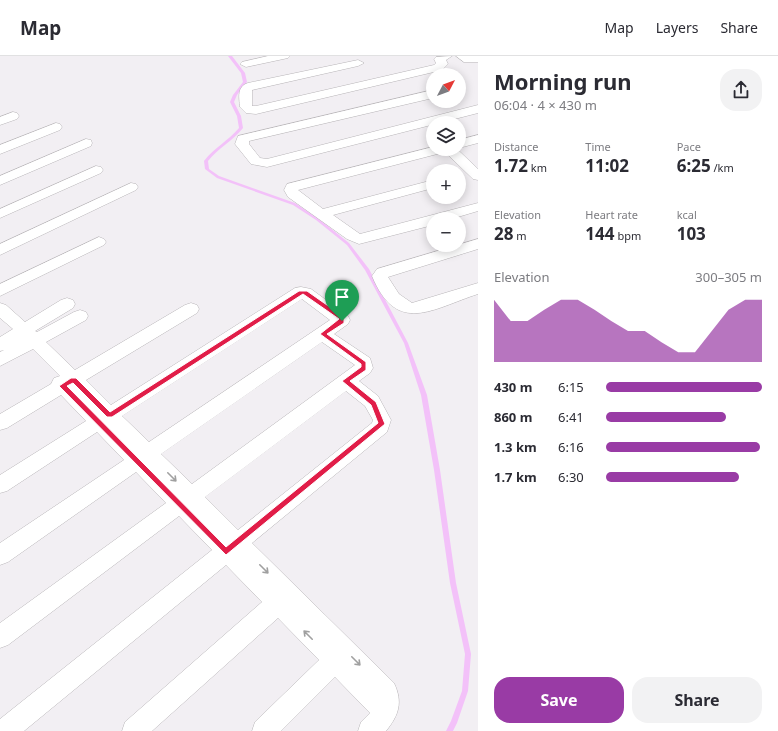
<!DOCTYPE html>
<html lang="en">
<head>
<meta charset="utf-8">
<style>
  body { margin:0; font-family:"Noto Sans",sans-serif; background:#f2f2f3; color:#2b2b33; height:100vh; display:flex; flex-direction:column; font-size:15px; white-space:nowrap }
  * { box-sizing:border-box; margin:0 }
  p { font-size:13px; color:#7c7c81 }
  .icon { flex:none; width:22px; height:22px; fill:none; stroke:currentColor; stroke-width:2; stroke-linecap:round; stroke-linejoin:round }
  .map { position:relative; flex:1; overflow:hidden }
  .panel { display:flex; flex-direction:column; background:#fff; width:300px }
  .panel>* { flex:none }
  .needle { width:26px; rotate:49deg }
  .buttons { position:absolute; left:426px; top:12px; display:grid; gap:8px }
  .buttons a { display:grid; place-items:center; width:40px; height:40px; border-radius:50%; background:#fff; box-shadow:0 2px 10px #0003; font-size:20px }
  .pin { position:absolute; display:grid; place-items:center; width:34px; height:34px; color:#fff; margin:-41px -17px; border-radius:50% 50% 50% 0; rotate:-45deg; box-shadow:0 0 4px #0007 }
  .pin .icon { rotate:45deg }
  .round { display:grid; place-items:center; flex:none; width:42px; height:42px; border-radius:16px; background:#f2f2f3 }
  .summary { display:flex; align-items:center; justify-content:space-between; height:68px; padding:0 16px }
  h1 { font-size:22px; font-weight:700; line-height:30px }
  .figures { display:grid; grid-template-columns:repeat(3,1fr); gap:6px; height:68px; padding:4px 16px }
  .figures div { display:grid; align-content:center }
  .figures b { font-size:17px; font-weight:700 }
  .figures small { font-size:11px; font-weight:400 }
  .figures p { font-size:11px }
  .chart { height:112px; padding:8px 16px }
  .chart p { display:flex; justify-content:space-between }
  .chart svg { width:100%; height:72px; margin-top:4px; fill:#993ba5; opacity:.7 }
  .button { display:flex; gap:8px; margin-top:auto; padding:8px 16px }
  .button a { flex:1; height:46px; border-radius:16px; background:#993ba5; color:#fff; font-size:16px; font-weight:700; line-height:46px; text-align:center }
  .button a+a { background:#f2f2f3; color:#2b2b33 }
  ul { padding:0 16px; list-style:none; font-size:13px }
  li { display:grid; grid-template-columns:64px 48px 1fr; align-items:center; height:30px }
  li i { height:10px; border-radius:5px; background:#993ba5 }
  header { display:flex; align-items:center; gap:24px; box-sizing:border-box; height:56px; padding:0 20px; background:#fff; border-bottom:1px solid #e1e1e2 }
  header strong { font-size:19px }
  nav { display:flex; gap:22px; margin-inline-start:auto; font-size:14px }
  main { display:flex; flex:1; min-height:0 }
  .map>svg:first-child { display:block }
</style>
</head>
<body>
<header>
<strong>Map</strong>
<nav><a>Map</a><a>Layers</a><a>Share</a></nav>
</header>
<main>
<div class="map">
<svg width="478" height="675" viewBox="0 0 478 675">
  <rect width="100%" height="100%" fill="#f2eff3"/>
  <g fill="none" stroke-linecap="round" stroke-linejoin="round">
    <path fill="#f3c1f9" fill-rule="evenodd" d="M228 0H232L245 17 247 26 237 39 234 46 241 60 243 72C233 85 218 92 208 105L209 113 219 120 295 147 318 162 349 187 369 213 408 287 427 339 440 414 456 527 471 598 468 635 457 667 453 675H446L451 665 462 635 465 598 450 527 434 414 421 339 404 287 365 214 347 189 316 164 293 149 217 122 205 113 204 105C214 92 229 84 239 72L237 60 230 46 233 39 243 26 241 17Z"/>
    <defs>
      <path id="minor" d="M268 0H290L288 2 246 11 240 8 242 6Z
        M452 0 446 4 448 8 442 14 438 15 256 58 246 57 240 51C239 42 237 30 248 27L358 4 364 7 358 10 252 34V50H256L434 9 436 7 434 3 436 1Z
        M456 0H478V6H464Z
        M433 34V42L249 85V88L260 102 267 103 478 49V57L267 111 251 108 235 88 238 80Z
        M13 56 17 57 19 60 17 63 0 69V61Z
        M56 67 60 68 62 71 60 74 0 98V89Z
        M478 79V87L459 92V84Z
        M86 83 91 84 92 87 91 90 0 129V120Z
        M433 91V93H457L478 113V124L473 123 445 96 298 134 323 153 433 124V132L333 159 360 178 478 147V155L451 163H433V169L359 188 347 183 288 141 284 134 287 128Z
        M96 110 101 111 103 114 101 117 0 162V153Z
        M131 127 136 128 138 131 136 134 0 199V188Z
        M99 181 104 183 106 186 104 189 0 240V228Z
        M478 183V193L388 221 399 238 412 247 478 227V238C432 253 397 280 372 220L377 213Z
        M301 231 311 233 348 260 350 264 348 268 334 278 370 302 373 312 370 317 359 325 378 340 391 364 387 376 252 487 394 627C403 646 399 659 386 675H358L361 666 370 657 335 621 281 675H252L255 666 319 604 278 562 152 675H122L125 666 262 546 226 509 24 675H0V663L212 494 179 460 8 589 0 592V567L166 447 136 416 8 506 0 509V487L124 404 97 376 7 435 0 437V419L86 365 61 339 7 372 0 374V358L51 328 54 322 60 320 33 293 0 310V296L4 294 0 295V281L13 273 0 262V247L6 249 25 266 61 244 67 242 73 244 75 248 73 252 35 275 37 276 74 256 80 254 86 256 88 260 86 264 46 286 75 314 185 249 191 247 197 249 199 253 197 257 86 324 111 349 295 232ZM302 243 330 264 149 386 122 360ZM322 286 355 309 192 428 161 398ZM346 335 365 350 373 364 372 367 238 474 205 441Z"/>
    </defs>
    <use href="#minor" stroke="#b8b5b8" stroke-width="1"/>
    <use href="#minor" fill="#fff" fill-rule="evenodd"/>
  </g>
  <defs><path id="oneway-shaft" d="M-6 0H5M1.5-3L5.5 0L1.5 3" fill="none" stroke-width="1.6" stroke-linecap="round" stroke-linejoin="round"/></defs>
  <g stroke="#a0a0a0">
    <use href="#oneway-shaft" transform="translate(172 421) rotate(45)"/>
    <use href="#oneway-shaft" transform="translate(264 513) rotate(45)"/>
    <use href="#oneway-shaft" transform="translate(308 579) rotate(-135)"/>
    <use href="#oneway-shaft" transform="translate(356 605) rotate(45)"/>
  </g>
  <path fill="#e11d48" stroke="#fff" fill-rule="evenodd" d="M299 235H307L344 261V267L327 278 366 306V314L350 325 376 346 385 368 226 499 59 330 71 322H76L110 356ZM303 238 339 263 320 278 361 308V311L342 325 371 349 378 367 226 491 67 330 73 327 107 361H112Z"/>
</svg>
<div class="buttons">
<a><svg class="needle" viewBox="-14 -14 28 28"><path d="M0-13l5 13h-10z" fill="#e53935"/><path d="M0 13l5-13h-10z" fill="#7c7c81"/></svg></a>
<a><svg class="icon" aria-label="layers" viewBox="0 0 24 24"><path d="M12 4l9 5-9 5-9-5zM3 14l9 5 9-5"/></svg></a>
<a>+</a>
<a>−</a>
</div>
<div class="pin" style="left:342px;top:265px;background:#1e9e55"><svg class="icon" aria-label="arrive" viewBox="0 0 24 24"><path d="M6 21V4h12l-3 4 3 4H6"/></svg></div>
</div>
<section class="panel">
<div class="summary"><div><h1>Morning run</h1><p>06:04 · 4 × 430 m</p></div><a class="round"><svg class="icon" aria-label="share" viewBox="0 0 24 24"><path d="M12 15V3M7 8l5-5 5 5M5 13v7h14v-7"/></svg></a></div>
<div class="figures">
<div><p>Distance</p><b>1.72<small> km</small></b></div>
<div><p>Time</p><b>11:02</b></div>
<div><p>Pace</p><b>6:25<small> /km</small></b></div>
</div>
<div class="figures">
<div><p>Elevation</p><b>28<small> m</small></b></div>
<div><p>Heart rate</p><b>144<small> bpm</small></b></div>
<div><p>kcal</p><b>103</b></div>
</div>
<div class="chart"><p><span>Elevation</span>300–305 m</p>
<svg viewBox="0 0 160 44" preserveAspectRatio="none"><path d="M0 44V6L10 19L20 19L30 12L40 6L50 6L60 12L70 19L80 25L90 25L100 32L110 38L120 38L130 25L140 12L150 6L160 6V44z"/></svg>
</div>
<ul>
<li><b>430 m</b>6:15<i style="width:100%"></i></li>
<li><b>860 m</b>6:41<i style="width:77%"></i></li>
<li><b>1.3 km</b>6:16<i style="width:99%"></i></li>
<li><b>1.7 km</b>6:30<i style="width:85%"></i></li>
</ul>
<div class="button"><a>Save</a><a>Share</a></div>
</section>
</main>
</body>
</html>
